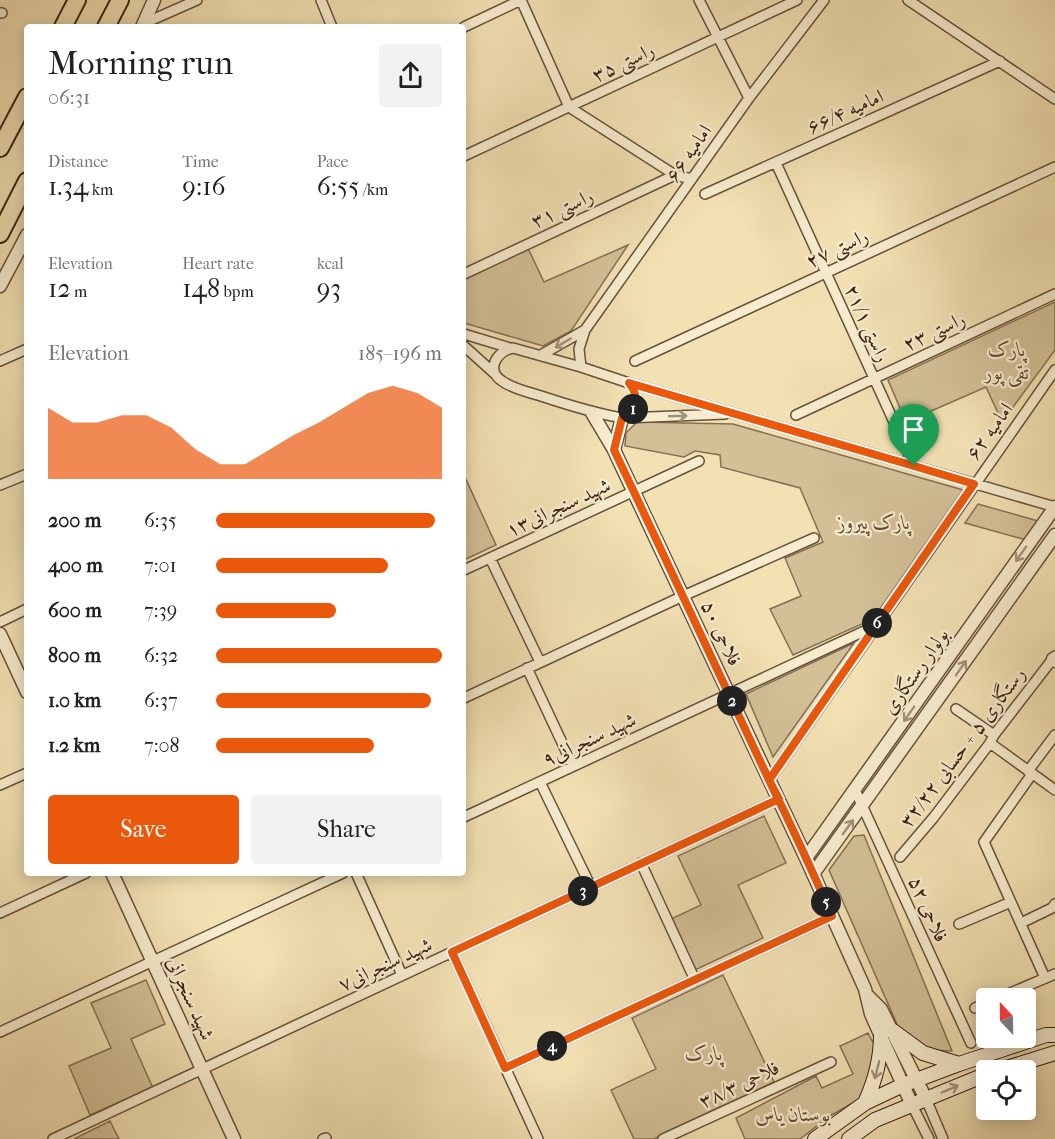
<!DOCTYPE html>
<html lang="en">
<head>
<meta charset="utf-8">
<style>
  body { margin:0; font-family:"IM FELL French Canon",Amiri,serif; background:#f2f2f2; color:#202124; height:100vh; display:flex; flex-direction:column; font-size:22px; white-space:nowrap }
  * { box-sizing:border-box; margin:0 }
  p { font-size:20px; color:#757577 }
  .icon { flex:none; width:33px; height:33px; fill:none; stroke:currentColor; stroke-width:2; stroke-linecap:round; stroke-linejoin:round }
  .map { position:relative; flex:1; overflow:hidden }
  .side { position:absolute; left:24px; top:24px; width:442px; height:852px; display:flex; flex-direction:column; background:#fff; border-radius:6px; box-shadow:0 3px 15px #0003 }
  .side>* { flex:none }
  .needle { width:39px; rotate:338deg }
  .controls { position:absolute; left:976px; top:988px; display:grid; gap:12px }
  .controls a { display:grid; place-items:center; width:60px; height:60px; border-radius:6px; background:#fff; box-shadow:0 3px 15px #0003; font-size:30px }
  .pin { position:absolute; display:grid; place-items:center; width:51px; height:51px; color:#fff; margin:-62px -26px; border-radius:50% 50% 50% 0; rotate:-45deg; box-shadow:0 0 6px #0007 }
  .pin .icon { rotate:45deg }
  .km { position:absolute; width:30px; height:30px; margin:-15px; border-radius:50%; background:#222; color:#fff; font-size:16px; line-height:30px; text-align:center }
  .round { display:grid; place-items:center; flex:none; width:63px; height:63px; border-radius:6px; background:#f2f2f2 }
  .head { display:flex; align-items:center; justify-content:space-between; height:102px; padding:0 24px }
  h1 { font-size:33px; font-weight:600; line-height:45px }
  .stats { display:grid; grid-template-columns:repeat(3,1fr); gap:9px; height:102px; padding:6px 24px }
  .stats div { display:grid; align-content:center }
  .stats b { font-size:26px; font-weight:600 }
  .stats small { font-size:16px; font-weight:400 }
  .stats p { font-size:16px }
  .chart { height:168px; padding:12px 24px }
  .chart p { display:flex; justify-content:space-between }
  .chart svg { width:100%; height:108px; margin-top:6px; fill:#ea580c; opacity:.7 }
  .button { display:flex; gap:12px; margin-top:auto; padding:12px 24px }
  .button a { flex:1; height:69px; border-radius:6px; background:#ea580c; color:#fff; font-size:24px; font-weight:600; line-height:69px; text-align:center }
  .button a+a { background:#f2f2f2; color:#202124 }
  ul { padding:0 24px; list-style:none; font-size:20px }
  li { display:grid; grid-template-columns:96px 72px 1fr; align-items:center; height:45px }
  li i { height:15px; border-radius:8px; background:#ea580c }
  .map>svg:first-child { display:block }
</style>
</head>
<body>
<div class="map">
<svg width="1055" height="1139" viewBox="0 0 1055 1139">
  <rect width="100%" height="100%" fill="#f2e1b3"/>
  <filter id="stains"><feTurbulence type="fractalNoise" baseFrequency=".00333" numOctaves="4"/><feColorMatrix values="0 0 0 0 .2 0 0 0 0 .09 0 0 0 0 .02 0 0 0 .5 -.17"/></filter>
  <radialGradient id="worn" r=".72"><stop offset=".6" stop-color="#630" stop-opacity="0"/><stop offset="1" stop-color="#630" stop-opacity=".3"/></radialGradient>
  <path fill="#d3c097" stroke="#867054" stroke-width="1.5" d="M526 244 544 282 628 245 571 331 543 346 464 323V273Z
    M1055 302V350L1002 422 986 387 906 422 888 380Z
    M637 422 733 424 963 490 873 619 793 655 770 609 801 596 785 558 823 542 800 488 721 467 720 455 695 451 684 457 625 446 626 433Z
    M464 475 496 545 464 560Z
    M978 504 1045 523 1030 541 965 523Z
    M854 643 773 757 746 694Z
    M764 816 786 863 738 885 763 938 695 970 671 919 701 905 678 856Z
    M864 835 952 1051 928 1050 900 1031 829 870 854 836Z
    M723 975 774 1082 654 1139H634L611 1090 656 1069 632 1018Z
    M146 980 165 1024 131 1039 153 1088 90 1115 69 1066 111 1048 91 1003Z
    M868 1033 877 1050 865 1096 830 1116 800 1139H745L736 1118 816 1076 822 1088 853 1074 840 1046Z
    M110 1121 119 1139H74Z"/>
  <g fill="none" stroke-linecap="round" stroke-linejoin="round">
    <defs>
      <path id="minor" d="M321 0 332 27
        M521 0 569 107 675 175 692 179
        M699 0 749 98
        M908 0 1055 99
        M0 13H2
        M145 23 197 0
        M464 27 521 0
        M464 156 797 0
        M776 163 914 466
        M705 194 1000 61
        M464 274 675 175
        M464 334 510 348
        M464 346 495 374
        M513 348 581 367 629 383C640 397 637 410 622 418 594 413 568 405 541 396 528 392 513 389 502 381 485 370 497 351 513 348Z
        M541 355 585 330
        M0 361 27 349
        M635 361 1055 167
        M581 367 579 349 585 330 749 98 824 0
        M629 383 1055 507
        M796 415 1055 294
        M625 418 725 414
        M0 485 27 474
        M490 558 540 662
        M464 570 699 461
        M0 622 27 609
        M527 668 573 766
        M464 698 683 596 814 538
        M956 709 994 735
        M990 743 1055 790
        M1028 771 1055 735
        M1032 774 984 842 1045 978
        M769 780 1055 370
        M540 782 591 887
        M0 785 27 773
        M855 790 971 1043
        M464 817 873 627
        M900 857 934 817 990 743 994 735 1055 656
        M641 863 695 980
        M356 873 402 975
        M0 913 86 873
        M1021 923 1052 908 1055 904
        M959 924 1011 902
        M452 952 538 1139
        M996 999 1055 974
        M975 1008 987 1003
        M0 1032 343 873
        M505 1068 832 916
        M926 1099 943 1139
        M912 1105 929 1139
        M53 1139 779 799
        M323 1139 326 1138
        M663 1139 831 1062"/>
      <path id="tertiary" d="M142 27 154 0
        M0 286 27 235
        M592 413 614 450 806 858 865 989 871 1014 912 1105
        M614 450 622 418
        M0 634 27 692
        M1053 659 1055 661
        M806 858 1055 507
        M112 873 234 1139
        M813 874 1055 535
        M868 996 881 1009 926 1099"/>
      <path id="secondary" d="M893 1031 923 1053 959 1064
        M997 1071 1055 1053
        M865 1103C875 1081 881 1059 881 1035
        M815 1139 865 1103 903 1085 959 1064 1046 1035H1055
        M849 1139 875 1120 987 1074"/>
      <path id="trunk" d="M63 27 77 0
        M106 27 120 0
        M0 148 27 97
        M0 234 27 181"/>
    </defs>
    <use href="#minor" stroke="#68513a" stroke-width="12"/>
    <use href="#tertiary" stroke="#68513a" stroke-width="15"/>
    <use href="#secondary" stroke="#3a2111" stroke-width="16"/>
    <use href="#trunk" stroke="#3a2111" stroke-width="20"/>
    <use href="#minor" stroke="#f7ecce" stroke-width="9"/>
    <use href="#tertiary" stroke="#f7ecce" stroke-width="12"/>
    <use href="#secondary" stroke="#f7ecce" stroke-width="14"/>
    <use href="#trunk" stroke="#f2e1b3" stroke-width="16"/>
  </g>
  <defs><path id="oneway-shaft" d="M-6 0H5M1.5-3L5.5 0L1.5 3" fill="none" stroke-width="1.6" stroke-linecap="round" stroke-linejoin="round" transform="scale(1.5)"/></defs>
  <g stroke="#a29179">
    <use href="#oneway-shaft" transform="translate(563 343) rotate(150)"/>
    <use href="#oneway-shaft" transform="translate(678 416) rotate(-2)"/>
    <use href="#oneway-shaft" transform="translate(1021 554) rotate(125)"/>
    <use href="#oneway-shaft" transform="translate(961 668) rotate(-55)"/>
    <use href="#oneway-shaft" transform="translate(909 714) rotate(125)"/>
    <use href="#oneway-shaft" transform="translate(848 827) rotate(-54)"/>
    <use href="#oneway-shaft" transform="translate(877 1070) rotate(104)"/>
    <use href="#oneway-shaft" transform="translate(950 1089) rotate(-23)"/>
  </g>
  <g fill="none" stroke-linecap="round" stroke-linejoin="round">
    <defs>
      <path id="route" d="M914 466 629 383C640 397 637 409 622 418L614 450 634 492 769 780 779 799 452 952 505 1068 832 916C812 870 791 825 769 780L974 484 914 466"/>
    </defs>
    <use href="#route" stroke="#fff" stroke-width="12"/>
    <use href="#route" stroke="#ea580c" stroke-width="8"/>
  </g>
  <g text-anchor="middle" stroke-width="4.5" stroke-linejoin="round" paint-order="stroke">
    <g font-size="20" fill="#3a2111" stroke="#f7ecce">
      <text transform="translate(623 62) rotate(-25)" y="7">راستی ۳۵</text>
      <text transform="translate(845 111) rotate(-24)" y="7">امامیه ۶۶/۴</text>
      <text transform="translate(688 153) rotate(-55)" y="7">امامیه ۶۶</text>
      <text transform="translate(562 208) rotate(-25)" y="7">راستی ۳۱</text>
      <text transform="translate(837 248) rotate(-25)" y="7">راستی ۲۷</text>
      <text transform="translate(868 323) rotate(66)" y="7">راستی ۲۱/۱</text>
      <text transform="translate(934 331) rotate(-25)" y="7">راستی ۲۳</text>
      <text transform="translate(989 431) rotate(-54)" y="7">امامیه ۶۲</text>
      <text transform="translate(558 507) rotate(-25)" y="7">شهید سنجرانی۱۳</text>
      <text transform="translate(722 633) rotate(65)" y="7">فلاحی ۵۰</text>
      <text transform="translate(915 671) rotate(-55)" y="7">بولوار رستگاری</text>
      <text transform="translate(589 739) rotate(-25)" y="7">شهید سنجرانی۹</text>
      <text transform="translate(962 747) rotate(-53)" y="7">رستگاری ۵ + حسابی ۳۲/۲۲</text>
      <text transform="translate(929 909) rotate(66)" y="7">فلاحی ۵۲</text>
      <text transform="translate(385 964) rotate(-25)" y="7">شهید سنجرانی۷</text>
      <text transform="translate(191 998) rotate(66)" y="7">شهید سنجرانی</text>
      <text transform="translate(739 1084) rotate(-25)" y="7">فلاحی ۳۸/۳</text>
    </g>
    <g font-size="20" font-style="italic" fill="#604932" stroke="#f7ecce">
      <text x="1007" y="356">پارک<tspan x="1007" dy="23">تقی پور</tspan></text>
      <text x="874" y="529">پارک پیروز</text>
      <text x="704" y="1060">پارک</text>
      <text x="793" y="1121">بوستان یاس</text>
    </g>
  </g>
  <rect width="100%" height="100%" filter="url(#stains)"/>
  <rect width="100%" height="100%" fill="url(#worn)"/>
</svg>
<div class="controls">
<a><svg class="needle" viewBox="-14 -14 28 28"><path d="M0-13l5 13h-10z" fill="#e53935"/><path d="M0 13l5-13h-10z" fill="#757577"/></svg></a>
<a><svg class="icon" aria-label="locate" viewBox="0 0 24 24"><circle cx="12" cy="12" r="6"/><path d="M12 2v4M12 18v4M2 12h4M18 12h4"/></svg></a>
</div>
<div class="pin" style="left:914px;top:466px;background:#1e9e55"><svg class="icon" aria-label="arrive" viewBox="0 0 24 24"><path d="M6 21V4h12l-3 4 3 4H6"/></svg></div>
<b class="km" style="left:633px;top:409px">1</b>
<b class="km" style="left:732px;top:701px">2</b>
<b class="km" style="left:583px;top:891px">3</b>
<b class="km" style="left:552px;top:1046px">4</b>
<b class="km" style="left:826px;top:902px">5</b>
<b class="km" style="left:877px;top:623px">6</b>
<section class="side">
<div class="head"><div><h1>Morning run</h1><p>06:31</p></div><a class="round"><svg class="icon" aria-label="share" viewBox="0 0 24 24"><path d="M12 15V3M7 8l5-5 5 5M5 13v7h14v-7"/></svg></a></div>
<div class="stats">
<div><p>Distance</p><b>1.34<small> km</small></b></div>
<div><p>Time</p><b>9:16</b></div>
<div><p>Pace</p><b>6:55<small> /km</small></b></div>
</div>
<div class="stats">
<div><p>Elevation</p><b>12<small> m</small></b></div>
<div><p>Heart rate</p><b>148<small> bpm</small></b></div>
<div><p>kcal</p><b>93</b></div>
</div>
<div class="chart"><p><span>Elevation</span>185–196 m</p>
<svg viewBox="0 0 160 44" preserveAspectRatio="none"><path d="M0 44V15L10 21L20 21L30 18L40 18L50 23L60 32L70 38L80 38L90 32L100 26L110 21L120 15L130 9L140 6L150 9L160 15V44z"/></svg>
</div>
<ul>
<li><b>200 m</b>6:35<i style="width:97%"></i></li>
<li><b>400 m</b>7:01<i style="width:76%"></i></li>
<li><b>600 m</b>7:39<i style="width:53%"></i></li>
<li><b>800 m</b>6:32<i style="width:100%"></i></li>
<li><b>1.0 km</b>6:37<i style="width:95%"></i></li>
<li><b>1.2 km</b>7:08<i style="width:70%"></i></li>
</ul>
<div class="button"><a>Save</a><a>Share</a></div>
</section>
</div>
</body>
</html>
